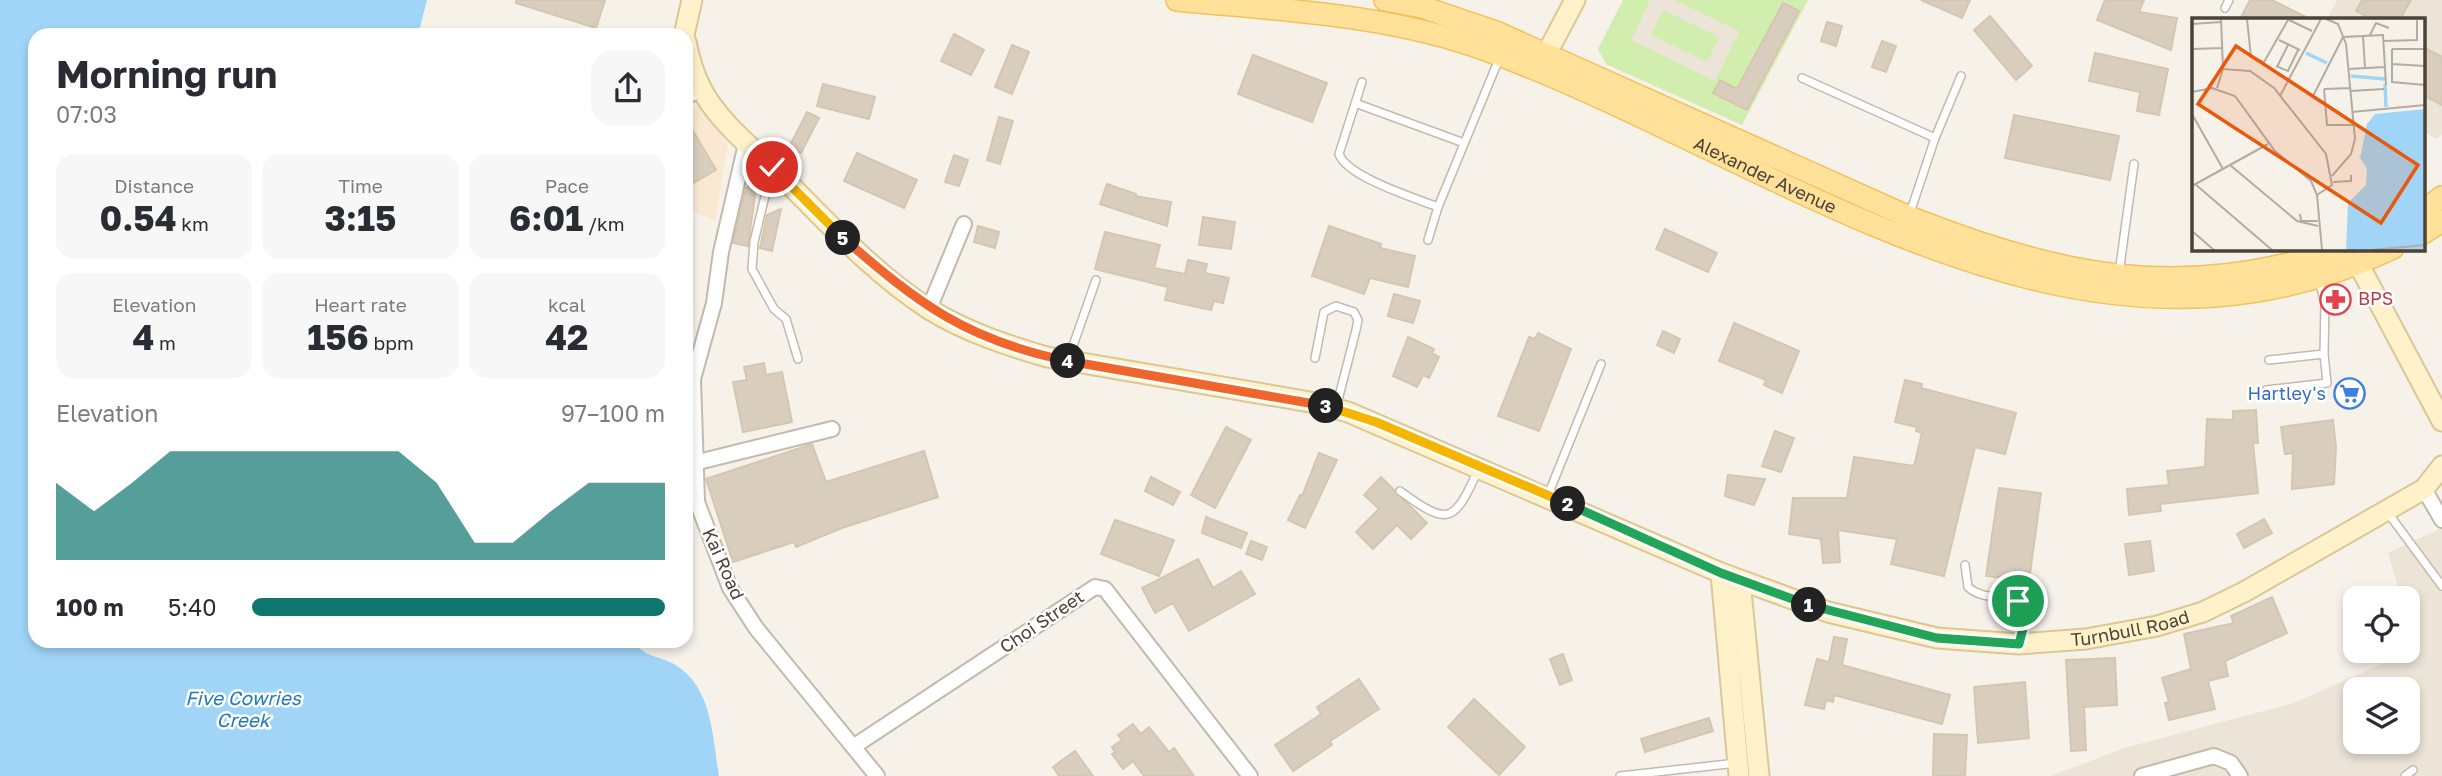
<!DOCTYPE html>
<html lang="en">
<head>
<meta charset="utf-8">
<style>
  body { margin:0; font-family:"Golos Text",sans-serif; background:#f7f7f7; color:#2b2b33; height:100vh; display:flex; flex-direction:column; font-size:26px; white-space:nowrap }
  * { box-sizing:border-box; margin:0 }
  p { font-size:23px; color:#7c7c81 }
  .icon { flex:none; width:38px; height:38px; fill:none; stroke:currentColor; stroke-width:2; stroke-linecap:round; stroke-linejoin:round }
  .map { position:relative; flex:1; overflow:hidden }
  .side { position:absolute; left:28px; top:28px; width:665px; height:620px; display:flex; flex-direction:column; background:#fff; border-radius:21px; box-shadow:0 4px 10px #0003 }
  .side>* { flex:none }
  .buttons { position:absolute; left:2343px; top:586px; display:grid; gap:14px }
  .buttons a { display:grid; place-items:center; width:77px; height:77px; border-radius:14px; background:#fff; box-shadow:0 4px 10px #0003; font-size:35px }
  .pin { position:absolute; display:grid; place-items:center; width:60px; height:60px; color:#fff; margin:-30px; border:4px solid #fff; border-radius:50%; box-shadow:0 2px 7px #0007 }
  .km { position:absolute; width:35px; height:35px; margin:-18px; border-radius:50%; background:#222; color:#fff; font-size:19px; line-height:35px; text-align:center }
  .round { display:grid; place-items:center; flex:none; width:74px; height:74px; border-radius:21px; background:#f7f7f7 }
  .summary { display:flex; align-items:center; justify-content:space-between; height:119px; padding:0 28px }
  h1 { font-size:38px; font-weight:700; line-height:52px }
  .metrics { display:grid; grid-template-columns:repeat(3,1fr); gap:10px; height:119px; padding:7px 28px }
  .metrics div { display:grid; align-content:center; border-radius:18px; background:#f7f7f7; text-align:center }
  .metrics b { font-size:35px; font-weight:700 }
  .metrics small { font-size:19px; font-weight:400 }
  .metrics p { font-size:19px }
  .chart { height:196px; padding:14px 28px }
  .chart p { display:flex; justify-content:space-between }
  .chart svg { width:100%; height:126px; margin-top:7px; fill:#0f766e; opacity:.7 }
  ul { padding:0 28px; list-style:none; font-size:23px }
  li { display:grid; grid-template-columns:112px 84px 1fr; align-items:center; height:52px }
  li i { height:18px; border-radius:9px; background:#0f766e }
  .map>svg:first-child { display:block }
</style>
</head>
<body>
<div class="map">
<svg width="2442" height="776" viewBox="0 0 2442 776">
  <rect width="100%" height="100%" fill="#f6f2ea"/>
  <path fill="#ebe4d7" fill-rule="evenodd" d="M1623 0H1808L1742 125 1606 64 1598 49Z
    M2337 0H2442V134L2437 139 2423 132V19H2327Z
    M2442 528V776H2051L2124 748 2294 703 2415 649 2408 623V598H2401L2388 553ZM2356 690H2408V742H2356Z"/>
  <path fill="#f9e9d3" d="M700 105 728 145 715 221 686 207V113Z"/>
  <path fill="#d2eeaf" d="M1623 0H1650L1631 40 1715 81 1739 31 1674 0H1808L1742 125 1606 64 1598 49Z
    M1663 10 1719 37 1707 62 1651 35Z"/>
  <path fill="#a1d5f8" d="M0 0H427L418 35H35V640L634 641C644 658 658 655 674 664 713 687 712 736 719 776H0Z"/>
  <path fill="#d9cebe" stroke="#d5c6b0" stroke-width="2" d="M516 0H605L596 28 516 3Z
    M1921 0H1970L1962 18Z
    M2105 0H2144L2139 12 2177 18 2171 50 2097 20Z
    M2250 0H2272L2310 19H2240Z
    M2362 0H2411L2400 19H2372L2356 11Z
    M1783 3 1799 11 1747 110 1713 93 1720 80 1737 89Z
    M1990 16 2032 66 2016 80 1974 30Z
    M1827 22 1842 26 1836 46 1821 41Z
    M954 34 984 50 971 75 941 61Z
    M1882 41 1896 46 1886 72 1872 67Z
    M1012 45 1029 52 1012 94 995 87Z
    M2423 47 2442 57V105L2423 95Z
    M2095 53 2168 69 2159 115 2137 111 2140 92 2089 81Z
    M1253 55 1327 83 1312 122 1238 94Z
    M823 84 875 97 869 119 817 106Z
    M807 112 819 118 801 153 789 147Z
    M2014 115 2119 136 2110 180 2005 158Z
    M999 117 1013 121 1000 164 987 160Z
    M686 119 716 170 686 187Z
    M857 153 917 180 904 208 844 181Z
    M954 155 968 160 959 186 945 182Z
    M752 183 755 195 748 246 733 243 746 188Z
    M1107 184 1136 194 1135 196 1171 202 1167 226 1100 204Z
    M781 209 772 251 760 248 767 215Z
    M1203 217 1235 222 1231 249 1199 245Z
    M978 226 999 232 995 248 974 242Z
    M1329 226 1381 244 1380 248 1415 256 1408 287 1370 278 1364 294 1312 276Z
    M1665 229 1717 253 1708 272 1656 249Z
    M1105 232 1160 245 1154 268 1185 274 1188 260 1207 264 1205 273 1229 278 1223 303 1214 301 1211 310 1165 300 1168 287 1095 269Z
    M1394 294 1420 301 1413 323 1388 316Z
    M1734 323 1799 351 1782 393 1764 385 1766 380 1719 361Z
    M1663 331 1680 339 1674 353 1657 345Z
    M1538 333 1571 349 1539 431 1498 416 1529 337 1535 339Z
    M1408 337 1434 349 1432 353 1439 357 1429 378 1423 375 1417 387 1393 376Z
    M764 363 766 375 782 372 792 422 743 432 733 382 747 380 744 367Z
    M1905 380 1922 384 1921 388 2016 413 2005 454 1975 447 1944 576 1891 564 1897 539 1838 530 1840 562 1823 563 1821 539 1789 534 1793 498H1847L1854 457 1914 466 1922 433 1916 431 1917 427 1895 422Z
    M2256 410 2258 443H2253L2258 493 2160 504 2161 511 2129 515 2127 489 2169 485 2167 471 2205 467 2207 419 2233 420V411Z
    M2333 420 2336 447 2334 484 2292 489 2293 453 2285 454 2281 427Z
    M1226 427 1251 440 1215 508 1191 495Z
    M1775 431 1794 438 1781 472 1762 466Z
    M812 444 826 482 924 451 938 497 842 528 796 547 794 542 733 562 706 479Z
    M1319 453 1337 460 1305 528 1288 520 1300 495 1302 496Z
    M1728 475 1765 479 1754 505 1725 496Z
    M1151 477 1180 492 1173 505 1145 491Z
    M1381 477 1427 523 1411 539 1397 525 1373 549 1356 532 1379 509 1364 495Z
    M1999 488 2041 493 2029 581 1986 576Z
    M1206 517 1247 533 1241 548 1202 533Z
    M2264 519 2272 533 2244 548 2237 534Z
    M1115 520 1174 540 1159 576 1101 554Z
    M1251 541 1267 547 1262 560 1246 554Z
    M2150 541 2154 571 2129 575 2125 544Z
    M1198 559 1213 588 1241 571 1255 594 1189 631 1173 603 1155 613 1142 588Z
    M2272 597 2287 633 2225 661 2228 676 2208 681 2215 709 2169 720 2165 703 2169 702 2162 678 2191 669 2184 634 2234 623 2231 616Z
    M1834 637 1847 639 1842 665 1950 695 1942 724 1834 695 1833 702 1826 700 1824 709 1805 705 1817 659 1829 662Z
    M1563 654 1572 680 1560 685 1550 659Z
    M2115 658 2117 705 2084 707 2086 750 2071 751 2066 660Z
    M1359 679 1379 709 1330 741 1332 745 1293 771 1275 745 1321 714 1317 707Z
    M2025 682 2029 738 1978 743 1974 687Z
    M1474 699 1525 747 1499 775 1448 727Z
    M1709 718 1713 731 1645 752 1641 739Z
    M1133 724 1141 734 1149 727 1169 752 1174 748 1194 776H1144L1133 761 1123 769 1112 754 1115 752 1112 747 1122 740 1118 735Z
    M1934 734 1967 735 1965 776H1933Z
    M1075 751 1093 776H1059L1053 767Z"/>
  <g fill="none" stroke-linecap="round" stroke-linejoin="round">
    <defs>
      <path id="lane" d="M2225 8 2229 0
        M1802 78 1935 138
        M1362 82 1339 154C1347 177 1415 198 1438 207
        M1355 103 1464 143
        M771 171 754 242 752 269 774 309 786 319 798 359
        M1909 216 1935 138 1961 76
        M1428 240 1438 207 1499 59
        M2119 273 2134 164
        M1315 358 1324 312 1336 306 1354 312 1358 320 1356 330 1336 408
        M1068 360 1096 280
        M2269 360 2324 354 2325 303 2318 277
        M2266 390 2327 383 2324 354
        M1400 491C1448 526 1454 524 1478 470
        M1548 495 1601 364
        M2388 513 2442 586
        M1965 565 1968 587C1984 602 2008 592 2025 607L2026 620 2019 643
        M1620 776 1737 763
        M2405 776 2413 770"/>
      <path id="street" d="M686 97 701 88
        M746 144 721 252 714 303 693 379 697 502 730 588 756 628 877 776
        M929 309 964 224
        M694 463 832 429
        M2424 489 2442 520
        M853 747 1095 587 1105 589 1250 776
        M2142 776 2214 756 2231 763 2240 776"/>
      <g id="secondary">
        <path d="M684 35 692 0"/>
        <path id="s1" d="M686 42C689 57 694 74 701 88 716 118 747 144 772 167 822 216 870 271 929 309 966 332 1006 345 1047 357L1310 402 1348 412 1721 573 1828 612 1937 638 2019 644 2086 639 2157 626 2203 612 2244 592 2424 489 2442 466"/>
        <path d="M1547 53 1575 0"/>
        <path d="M2359 265 2442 421"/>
        <path d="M1721 573 1739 776"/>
        <path d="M1740 580 1759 776"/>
      </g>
      <g id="primary">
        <path id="s2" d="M1177 0C1280 10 1388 14 1486 50 1776 156 2073 402 2393 248"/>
        <path d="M1385 0 1422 7 1496 32 1909 217C2065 278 2181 302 2344 248"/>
        <path d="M2423 211 2442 197"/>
        <path d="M2423 233 2442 221"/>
      </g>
    </defs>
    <use href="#lane" stroke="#c3baab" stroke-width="10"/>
    <use href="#street" stroke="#c3baab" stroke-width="18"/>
    <use href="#secondary" stroke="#dbc795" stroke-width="23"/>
    <use href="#primary" stroke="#f0c25e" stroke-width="24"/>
    <use href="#lane" stroke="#fff" stroke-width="7"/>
    <use href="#street" stroke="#fff" stroke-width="14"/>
    <use href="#secondary" stroke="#fff2cb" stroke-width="19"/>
    <use href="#primary" stroke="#ffe19a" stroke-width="21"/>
  </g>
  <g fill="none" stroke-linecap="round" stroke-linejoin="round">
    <defs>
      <path id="split-1" d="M1809 605 1937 638 2019 644 2027 613 2018 601"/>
      <path id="split-2" d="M1568 504 1721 573 1809 605"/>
      <path id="split-3" d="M1326 406 1376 422 1568 504"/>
      <path id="split-4" d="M1068 361 1326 406"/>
      <path id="split-5" d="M843 238C919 304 966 340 1068 361"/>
      <path id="split-6" d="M772 167 843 238"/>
    </defs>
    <use href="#split-1" stroke="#fff" stroke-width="14"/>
    <use href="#split-2" stroke="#fff" stroke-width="14"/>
    <use href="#split-3" stroke="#fff" stroke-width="14"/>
    <use href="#split-4" stroke="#fff" stroke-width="14"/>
    <use href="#split-5" stroke="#fff" stroke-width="14"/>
    <use href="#split-6" stroke="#fff" stroke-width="14"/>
    <use href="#split-1" stroke="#22a559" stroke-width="9"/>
    <use href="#split-2" stroke="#22a559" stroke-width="9"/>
    <use href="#split-3" stroke="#f5b400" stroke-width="9"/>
    <use href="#split-4" stroke="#f0652b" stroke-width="9"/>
    <use href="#split-5" stroke="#f0652b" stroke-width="9"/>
    <use href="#split-6" stroke="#f5b400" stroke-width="9"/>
  </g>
  <defs>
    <symbol id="pharmacy-ring" viewBox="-11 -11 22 22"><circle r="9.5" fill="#fff" stroke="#e0444e" stroke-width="1.5"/><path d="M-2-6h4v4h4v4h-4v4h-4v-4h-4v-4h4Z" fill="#e0444e"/></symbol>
    <symbol id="supermarket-ring" viewBox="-11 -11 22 22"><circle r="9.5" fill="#fff" stroke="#3f7fe0" stroke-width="1.5"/><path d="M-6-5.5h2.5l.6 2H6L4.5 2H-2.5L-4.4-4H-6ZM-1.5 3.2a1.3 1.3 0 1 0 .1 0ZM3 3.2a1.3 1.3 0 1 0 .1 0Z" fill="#3f7fe0"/></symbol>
  </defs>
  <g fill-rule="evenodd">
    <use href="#pharmacy-ring" x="2318" y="282" width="35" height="35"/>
    <use href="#supermarket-ring" x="2332" y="376" width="35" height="35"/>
  </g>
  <g text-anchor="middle" stroke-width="5" stroke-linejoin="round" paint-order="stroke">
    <g font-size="18" fill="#4b4337" stroke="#fff">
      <text dy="6" stroke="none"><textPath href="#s2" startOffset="620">Alexander Avenue</textPath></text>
      <text transform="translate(723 564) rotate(66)" y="6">Kai Road</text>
      <text transform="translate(1042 622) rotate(-34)" y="6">Choi Street</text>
      <text dy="6" stroke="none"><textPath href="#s1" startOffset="1628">Turnbull Road</textPath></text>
    </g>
    <g font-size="18" fill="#be3a42" stroke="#fff" text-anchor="start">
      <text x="2358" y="305">BPS</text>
    </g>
    <g font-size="18" fill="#366cbe" stroke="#fff" text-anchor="end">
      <text x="2326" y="400">Hartley's</text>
    </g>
    <g font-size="19" font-style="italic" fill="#227cba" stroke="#fff">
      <text x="243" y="705">Five Cowries<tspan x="243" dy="22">Creek</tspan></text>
    </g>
  </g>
  <g transform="translate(2192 18)">
    <rect width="233" height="233" fill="#f6f2ea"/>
    <path d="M233 91V232H154L156 185 174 167 175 151 168 140 175 106 183 96Z" fill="#a1d5f8"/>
    <path fill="none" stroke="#a1d5f8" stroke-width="3.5" d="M114 35 135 45M159 58 193 61M193 66 194 89M196 227 197 218 233 193M198 227 199 220 233 197M205 232 206 226 233 207M212 232 233 216"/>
    <path fill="none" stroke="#b2aca2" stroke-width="2" d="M29 1 31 51M55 1 59 39 72 44 96 2M134 1 146 6 154 26 163 121 159 136 140 158M97 2 120 13M0 6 29 4M171 17 173 50M178 17 184 5 197 10M87 22 108 32M191 23 225 22V2M0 31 31 30M200 31V64L233 67M200 31H233M200 46 233 48M84 48 96 53 106 32M85 49 96 27M156 51 193 49M25 70 31 51 58 53 82 70 134 136 140 167 125 177M132 71 135 107H161M132 71 158 70M158 73 192 71M0 74 20 70 43 78 83 133 119 163 125 177 130 232M88 78 129 1M121 78 151 19 191 17 194 67M160 94 233 87M0 96 31 151M38 147 105 203 126 208M141 164 159 163V157M3 166 80 232M0 168 76 126M108 196 109 203H126M0 213 22 232M180 232 233 227"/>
    <path fill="#e8590c" fill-opacity="0.15" stroke="#e8590c" stroke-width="3.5" d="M44 28 226 147 189 205 6 86Z"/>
    <rect width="233" height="233" fill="none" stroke="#4b4337" stroke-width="3.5"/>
  </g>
</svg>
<div class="buttons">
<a><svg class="icon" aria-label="locate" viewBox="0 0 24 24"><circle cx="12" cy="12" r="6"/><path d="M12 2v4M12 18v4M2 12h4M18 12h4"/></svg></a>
<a><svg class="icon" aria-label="layers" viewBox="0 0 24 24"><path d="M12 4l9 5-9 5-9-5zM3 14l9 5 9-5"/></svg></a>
</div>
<div class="pin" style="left:2018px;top:601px;background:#1e9e55"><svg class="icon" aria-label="arrive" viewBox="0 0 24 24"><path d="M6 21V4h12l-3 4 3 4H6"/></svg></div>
<div class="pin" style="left:772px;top:167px;background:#d93025"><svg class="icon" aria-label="check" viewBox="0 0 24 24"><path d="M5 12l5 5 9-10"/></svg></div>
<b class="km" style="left:1809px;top:605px">1</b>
<b class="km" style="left:1568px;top:504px">2</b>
<b class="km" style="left:1326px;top:406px">3</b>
<b class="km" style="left:1068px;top:361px">4</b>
<b class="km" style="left:843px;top:238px">5</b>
<section class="side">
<div class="summary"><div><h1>Morning run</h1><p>07:03</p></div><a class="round"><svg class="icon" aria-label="share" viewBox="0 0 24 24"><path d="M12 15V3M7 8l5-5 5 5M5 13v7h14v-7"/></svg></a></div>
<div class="metrics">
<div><p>Distance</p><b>0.54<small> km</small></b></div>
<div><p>Time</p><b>3:15</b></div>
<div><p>Pace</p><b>6:01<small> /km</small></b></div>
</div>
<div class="metrics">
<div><p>Elevation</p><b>4<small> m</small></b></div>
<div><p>Heart rate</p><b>156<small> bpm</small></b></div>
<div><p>kcal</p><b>42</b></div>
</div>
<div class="chart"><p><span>Elevation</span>97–100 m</p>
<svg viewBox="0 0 160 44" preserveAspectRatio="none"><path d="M0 44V17L10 27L20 17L30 6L40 6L50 6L60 6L70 6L80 6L90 6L100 17L110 38L120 38L130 27L140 17L150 17L160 17V44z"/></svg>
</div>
<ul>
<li><b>100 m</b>5:40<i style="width:100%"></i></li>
</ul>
</section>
</div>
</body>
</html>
